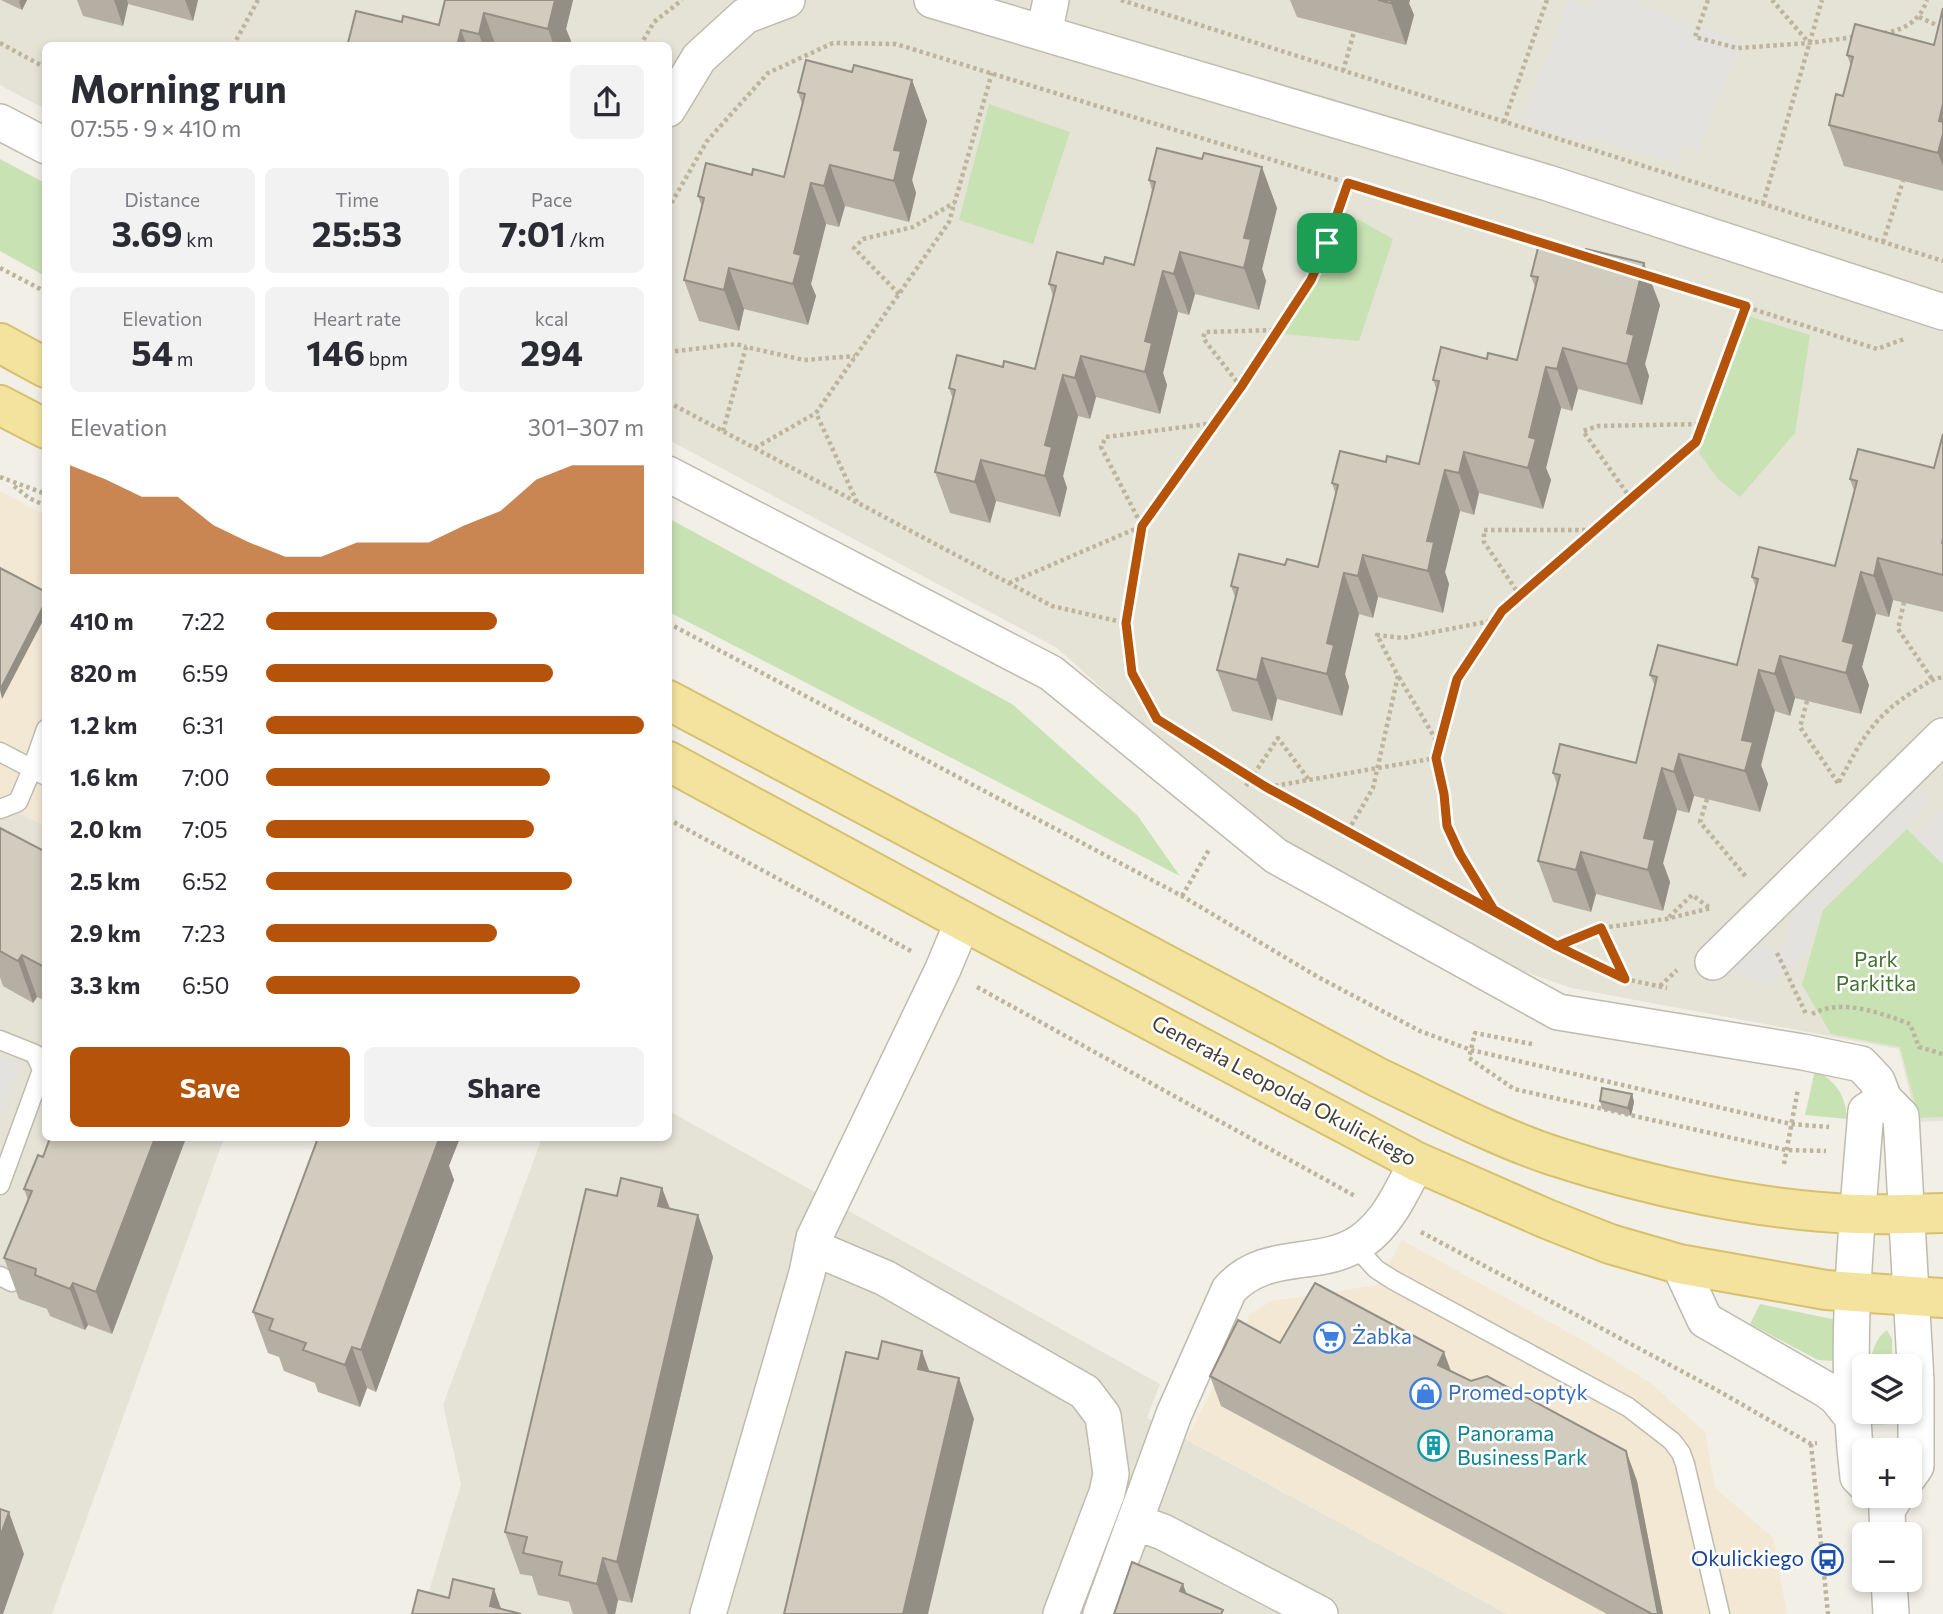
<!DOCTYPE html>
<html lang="en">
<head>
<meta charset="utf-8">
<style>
  body { margin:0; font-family:Commissioner,sans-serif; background:#f2f2f3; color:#2b2b33; height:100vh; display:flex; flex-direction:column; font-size:26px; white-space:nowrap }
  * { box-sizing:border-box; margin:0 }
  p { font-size:23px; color:#7c7c81 }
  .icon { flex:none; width:38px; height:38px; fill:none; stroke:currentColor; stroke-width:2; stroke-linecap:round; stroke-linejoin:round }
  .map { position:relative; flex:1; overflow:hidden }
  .drawer { position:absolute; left:42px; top:42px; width:630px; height:1099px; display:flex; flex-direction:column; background:#fff; border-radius:10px; box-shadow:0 4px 10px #0003 }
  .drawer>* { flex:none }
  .tools { position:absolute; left:1852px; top:1354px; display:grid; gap:14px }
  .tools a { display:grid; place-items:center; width:70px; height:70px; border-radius:10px; background:#fff; box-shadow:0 4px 10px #0003; font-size:35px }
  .pin { position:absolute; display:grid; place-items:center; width:60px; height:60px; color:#fff; margin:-30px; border-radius:14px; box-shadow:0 4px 10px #0006 }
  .round { display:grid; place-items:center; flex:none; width:74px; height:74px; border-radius:10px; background:#f2f2f3 }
  .summary { display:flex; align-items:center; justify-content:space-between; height:119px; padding:0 28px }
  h1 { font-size:38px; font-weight:700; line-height:52px }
  .figures { display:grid; grid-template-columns:repeat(3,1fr); gap:10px; height:119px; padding:7px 28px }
  .figures div { display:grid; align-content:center; border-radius:10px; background:#f2f2f3; text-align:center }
  .figures b { font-size:35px; font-weight:700 }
  .figures small { font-size:19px; font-weight:400 }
  .figures p { font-size:19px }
  .chart { height:196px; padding:14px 28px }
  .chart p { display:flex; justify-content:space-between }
  .chart svg { width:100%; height:126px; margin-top:7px; fill:#b45309; opacity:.7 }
  .action { display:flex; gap:14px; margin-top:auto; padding:14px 28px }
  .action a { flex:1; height:80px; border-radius:10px; background:#b45309; color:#fff; font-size:28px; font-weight:700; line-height:80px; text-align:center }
  .action a+a { background:#f2f2f3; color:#2b2b33 }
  ul { padding:0 28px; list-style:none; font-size:23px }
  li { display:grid; grid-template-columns:112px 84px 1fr; align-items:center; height:52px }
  li i { height:18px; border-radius:9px; background:#b45309 }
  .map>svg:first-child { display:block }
</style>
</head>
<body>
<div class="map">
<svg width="1943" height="1614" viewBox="0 0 1943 1614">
  <rect width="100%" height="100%" fill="#f2efe7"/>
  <path fill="#e5e2d6" d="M0 0H1943V1121L1917 1122 1899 1049 1571 988 1517 969 1254 822 1168 756 1105 691 1057 648 669 440 668 46H46L45 109 0 85Z
    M0 803 45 826 46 1138H224L52 1614H0Z
    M669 1111 1160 1384 1147 1418 1507 1614H422L461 1484 443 1405 542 1138H668Z"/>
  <path fill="#f2e8d4" d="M0 491 45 515V826L0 803Z
    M1402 1240 1591 1345 1653 1385 1705 1432 1715 1488 1773 1538 1787 1614H1507L1187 1439 1250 1314 1272 1301 1378 1285Z"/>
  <path fill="#c9e2b4" d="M989 104 1070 132 1033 244 959 220Z
    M0 159 45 183V276L0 251Z
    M1343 211 1393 239 1359 341 1284 334 1315 283Z
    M1748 316 1810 335 1795 433 1740 497 1718 479 1699 453Z
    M668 518 1012 704 1137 815 1180 876 669 612Z
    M1907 829 1943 864V1117L1919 1118 1900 1047 1831 1034 1802 985 1823 910Z
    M1815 1070C1836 1081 1846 1096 1847 1119L1805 1115Z
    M1760 1304 1837 1320 1841 1327 1833 1361 1818 1360 1750 1324Z
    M1887 1330 1892 1339V1367H1869C1872 1353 1875 1338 1887 1330Z
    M1871 1412H1891V1424L1872 1425Z"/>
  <path fill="#e3e2de" d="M1568 0 1595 9 1598 0H1638L1642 5 1740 42 1699 151 1686 147 1681 150 1682 166 1585 136 1582 142 1522 123Z
    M1914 783 1933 801 1821 909 1807 953 1769 985 1728 973 1738 939 1782 951 1797 894Z
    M1943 809V864L1915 837Z
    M0 1056 21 1064 1 1120 0 1119Z"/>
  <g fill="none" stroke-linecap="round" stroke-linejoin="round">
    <defs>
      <path id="lane" d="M0 752 46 776
        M0 809 18 802 32 769 46 729
        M0 1040 35 1054 42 1070 0 1185
        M1354 1245 1376 1269 1393 1280 1628 1407 1672 1441 1681 1453 1685 1464 1720 1614
        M0 1276 12 1282"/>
      <path id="street" d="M932 0 1548 183 1943 312
        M1044 33 1051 0
        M668 109 699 58 745 16 787 0
        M0 122 46 146
        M668 474 1051 673 1276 856 1558 1012 1803 1052 1861 1064 1877 1081 1884 1099 1901 1116 1916 1381V1466L1909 1476
        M1713 962 1943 736
        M812 1247 885 1278 1085 1392 1103 1416 1111 1474 1107 1493 1061 1614
        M1679 1264 1705 1320 1825 1389 1836 1397 1852 1417
        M1864 1483 1858 1477C1843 1355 1856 1233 1866 1111L1884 1099
        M1135 1522 1163 1532 1320 1614
        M1888 1535 1887 1510 1896 1496
        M1889 1580 1891 1614
        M708 1614 807 1273 814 1238 943 969 963 921
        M1101 1614 1174 1414 1229 1290C1266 1248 1321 1270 1362 1241 1389 1222 1402 1190 1417 1162"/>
      <path id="primary" d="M0 343 46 368
        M0 405 46 429
        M668 700 1379 1078C1436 1105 1494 1136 1554 1156 1647 1186 1760 1211 1858 1214 1886 1215 1915 1214 1943 1213
        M668 761 963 921 1417 1162 1547 1219 1610 1244 1679 1264 1826 1290 1943 1298"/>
    </defs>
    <use href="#lane" stroke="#bfbbad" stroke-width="21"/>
    <use href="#street" stroke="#bfbbad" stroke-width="38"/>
    <use href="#primary" stroke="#d7c16f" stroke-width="42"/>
    <path stroke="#bcb49d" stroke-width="4.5" stroke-dasharray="3.5 3.5" stroke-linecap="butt" d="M1121 0 1943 261
      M1708 0 1695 37 1737 48 1809 43 1854 37
      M1772 0 1809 43
      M1919 17 1943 28
      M1884 33C1904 30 1920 21 1927 0
      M0 43 46 68
      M233 46 258 0
      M640 46 654 22 682 0
      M1343 71 1354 32
      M1504 122 1547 0
      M1763 204 1822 0
      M668 209 707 141 768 73 833 43 896 44 1565 250
      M1883 242 1903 181
      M0 268 46 292
      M1647 275 1877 349 1904 339
      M899 294 854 248 863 239 913 227 954 203
      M668 352 736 344 746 347
      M1241 387 1203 338 1205 332 1278 330
      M668 402 1052 606 1126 623
      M723 431 746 347 804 360 855 356
      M755 448 816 413
      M0 477 46 494
      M14 486 29 498 46 506
      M1631 499 1583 431 1598 426 1703 424
      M857 502 816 413 949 222 992 73
      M1009 583 1142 526 1101 447 1106 437 1215 423
      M1520 596 1484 542V530H1594
      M1904 602 1898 629 1932 679
      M668 623 1182 896 1318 977 1420 1031 1471 1050 1791 1124 1829 1127
      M1399 677 1439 745
      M1146 699 1132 673 1126 623 1142 526 1241 387 1311 280 1348 183
      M1807 701 1800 727 1838 783
      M1219 758 1266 787 1557 946 1625 979 1667 988
      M1839 782C1862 739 1872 718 1914 691 1924 685 1931 679 1943 677
      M1246 786 1278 738 1309 780
      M1268 787 1436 758
      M1707 799 1700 822 1747 878
      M668 819 911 951
      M1348 831 1373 788 1398 676 1377 635 1403 638 1496 620
      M1182 896 1210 848
      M1494 909 1460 854 1447 826 1444 794 1436 758 1457 679 1502 611 1696 442 1746 306
      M1669 917 1692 895 1710 908
      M1601 928 1625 978
      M1557 946 1601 928 1666 919 1711 908
      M1777 953 1806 1014
      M1660 986 1677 970
      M977 987 1355 1196
      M1812 1014C1842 998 1881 1013 1910 1024L1919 1047 1943 1054
      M1532 1044 1475 1033 1469 1058 1514 1089 1786 1150 1826 1151
      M1784 1164 1798 1089
      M1421 1232 1715 1389 1811 1444 1817 1443
      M1811 1444 1828 1614"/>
    <use href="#lane" stroke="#fff" stroke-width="18"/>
    <use href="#street" stroke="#fff" stroke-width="35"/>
    <use href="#primary" stroke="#f4e39e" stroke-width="38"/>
  </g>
  <path fill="#b5afa3" d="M1 0H27L22 10Z
    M77 0H198L193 21 128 4 123 26 83 16Z
    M445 0H573L566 29 571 41 569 46H349L348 43 402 22 439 25Z
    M1290 0H1410L1409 3 1414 15 1406 45 1297 17Z
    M1943 8V191L1844 166 1829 125 1843 96 1851 66 1847 55 1934 45Z
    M852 72 912 80 927 121 912 180 916 193 909 222 845 206 839 227 826 224 811 284 816 296 808 325 744 309 739 331 699 321 684 280 702 207 698 196 752 175 784 177 802 104 798 92Z
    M1149 180 1277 208 1262 269 1266 281 1259 310 1195 294 1189 315 1178 312 1163 373 1167 385 1160 414 1096 397 1090 419 1078 416 1063 476 1067 488 1060 517 996 501 990 523 950 513 935 472 953 399 949 388 1003 367 1035 369 1053 296 1049 284 1103 264 1134 265 1152 191Z
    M1531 276 1660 305 1645 364 1649 376 1642 405 1578 389 1572 411 1561 408 1546 468 1551 480 1543 509 1479 493 1474 515 1460 511 1445 572 1449 584 1443 613 1378 597 1373 618 1359 614 1345 674 1349 687 1342 716 1277 699 1272 721 1232 711 1217 670 1235 597 1231 586 1285 565 1318 567 1336 495 1332 483 1386 462 1419 464 1437 391 1433 380 1487 359 1517 360 1535 287Z
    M1943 434V612L1893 600 1889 617 1876 614 1862 667 1869 685 1861 714 1795 698 1790 716 1775 711 1761 765 1768 784 1760 812 1694 796 1689 813 1677 810 1663 863 1670 882 1663 911 1596 894 1591 912 1553 902 1538 861 1557 785 1553 773 1636 763 1655 686 1650 675 1737 665 1756 588 1752 577 1835 566 1854 491 1850 479 1934 468Z
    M0 828 46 852V1001L37 997 33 1003 3 986 0 977Z
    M1632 1094 1634 1102 1631 1116 1602 1109 1600 1101Z
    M50 1138H186L112 1334 88 1325 85 1330 50 1316 47 1309 19 1299 4 1258 28 1200 24 1189 43 1157Z
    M449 1166 454 1180 376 1392 367 1388 360 1407 318 1392 315 1383 284 1371 279 1357 268 1353 253 1312Z
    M662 1188 670 1208 698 1215 713 1257 632 1603 618 1600 615 1614H573L569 1602 538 1595 532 1576 520 1574 505 1532 617 1196Z
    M1280 1343 1452 1372 1626 1451 1637 1481 1663 1614H1607L1221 1406 1210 1376Z"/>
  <path fill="#938f85" d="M20 0H27L22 10 19 2Z
    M114 0H127L128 4 123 26Z
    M185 0H198L193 21Z
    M549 0H573L566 29 571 41 569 46H554L548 29Z
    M1392 0H1410L1409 3 1414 15 1406 45 1391 3Z
    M484 13 496 46H483L479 34Z
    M461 30 467 46H457Z
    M912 80 927 121 912 180 916 193 909 222 894 181V150Z
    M1943 104V134L1939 121Z
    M1943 134V166L1938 153Z
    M830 165 845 206 839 227 824 186Z
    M1262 167 1277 208 1262 269 1266 281 1259 310 1244 268V238Z
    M811 183 826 224 811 284 816 296 808 325 793 284 794 253Z
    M1180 252 1195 294 1189 315 1174 274Z
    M1644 263 1660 305 1645 364 1649 376 1642 405 1627 364V333Z
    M729 268 744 309 739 331 724 290Z
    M1163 271 1178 312 1163 373 1167 385 1160 414 1145 372V341Z
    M1563 348 1578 389 1572 411 1557 369Z
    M1081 356 1096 397 1090 419 1075 378Z
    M1546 367 1561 408 1546 468 1551 480 1543 509 1528 468 1529 437Z
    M1063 375 1078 416 1063 476 1067 488 1060 517 1045 476V445Z
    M1464 452 1479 493 1474 515 1459 473Z
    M981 460 996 501 990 523 975 482Z
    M1445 470 1460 511 1445 572 1449 584 1443 613 1428 571 1427 541Z
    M1363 555 1378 597 1373 618 1358 576Z
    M1878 558 1893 600 1889 617 1874 576Z
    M1861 572 1876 614 1862 667 1869 685 1861 714 1846 673 1843 641Z
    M1344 573 1359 614 1345 674 1349 687 1342 716 1327 674V643Z
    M46 601V615L2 699 0 690Z
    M1780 656 1795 698 1790 716 1775 674Z
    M1262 658 1277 699 1272 721 1257 680Z
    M1759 670 1775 711 1761 765 1768 784 1760 812 1745 771 1742 740Z
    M1679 754 1694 796 1689 813 1674 772Z
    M1662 768 1677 810 1663 863 1670 882 1663 911 1648 870 1644 838Z
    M1581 852 1596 894 1591 912 1576 870Z
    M22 955 37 997 33 1003 18 961Z
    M1632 1094 1634 1102 1631 1116 1628 1108Z
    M155 1138H186L112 1334 96 1292Z
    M431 1138H460L449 1166 454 1180 376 1392 361 1350Z
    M662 1188 677 1229 658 1206Z
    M698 1215 713 1257 632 1603 617 1562Z
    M73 1283 88 1325 85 1330 70 1289Z
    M352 1347 367 1388 360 1407 345 1365Z
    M922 1351 937 1392 918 1369Z
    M1444 1352 1455 1382 1438 1365Z
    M959 1378 974 1419 928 1614H903Z
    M1626 1451 1637 1481 1663 1614H1658Z
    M9 1512 24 1554 3 1614H0V1537Z
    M603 1558 618 1600 615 1614H608L597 1584Z
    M1183 1584 1194 1614 1180 1591Z
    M494 1589 503 1614 490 1606Z"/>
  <path fill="#d2ccbe" stroke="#938f85" stroke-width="2" d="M445 0H555L548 29 484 13 479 34 461 30 457 46H354L348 43 356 11 402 22 403 16 439 25Z
    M1378 0H1392L1391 3Z
    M1943 8V104L1939 121 1943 122V134L1938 153 1829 125 1836 94 1843 96 1853 57 1847 55 1855 24 1934 45Z
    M806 60 852 72 854 65 912 80 894 150 901 151 894 181 830 165 824 186 811 183 794 253 801 255 793 284 729 268 724 290 684 280 704 198 698 196 706 163 752 175 753 169 784 177 805 94 798 92Z
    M1157 148 1202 159 1204 153 1262 167 1244 238 1251 239 1244 268 1180 252 1174 274 1163 271 1145 341 1152 343 1145 372 1081 356 1075 378 1063 375 1045 445 1052 447 1045 476 981 460 975 482 935 472 955 390 949 388 957 355 1003 367 1004 361 1035 369 1056 286 1049 284 1057 252 1103 264 1105 257 1134 265 1155 182 1149 180Z
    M1539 244 1585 255 1586 249 1644 263 1627 333 1634 335 1627 364 1563 348 1557 369 1546 367 1529 437 1536 439 1528 468 1464 452 1459 473 1445 470 1427 541 1434 542 1428 571 1363 555 1358 576 1344 573 1327 643 1334 645 1327 674 1262 658 1257 680 1217 670 1238 588 1231 586 1239 554 1285 565 1287 559 1318 567 1338 485 1332 483 1340 451 1386 462 1387 456 1419 464 1439 381 1433 380 1441 347 1487 359 1488 353 1517 360 1538 277 1531 276Z
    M1943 434V538L1942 543 1943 544V575L1878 558 1874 576 1861 572 1843 641 1854 644 1846 673 1780 656 1775 674 1759 670 1742 740 1753 742 1745 771 1679 754 1674 772 1662 768 1644 838 1655 840 1648 870 1581 852 1576 870 1538 861 1560 775 1553 773 1560 744 1636 763 1657 677 1650 675 1658 645 1737 665 1758 579 1752 577 1759 547 1835 566 1857 481 1850 479 1858 449 1934 468Z
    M0 568 46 592V601L0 690Z
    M0 828 46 852V968L22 955 18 961 0 951Z
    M1602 1088 1632 1094 1628 1108 1600 1101Z
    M50 1138H155L96 1292 73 1283 70 1289 35 1275 36 1269 4 1258 32 1191 24 1189 38 1155 43 1157Z
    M318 1138H435L439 1139 361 1350 352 1347 345 1365 303 1350 306 1343 269 1330 273 1319 253 1312Z
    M621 1178 662 1188 658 1206 698 1215 617 1562 603 1558 597 1584 559 1575 562 1562 523 1553 527 1537 505 1532 586 1189 617 1196Z
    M1315 1283 1444 1352 1438 1365 1471 1381 1487 1376 1626 1451 1658 1614H1652L1210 1376 1238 1320 1280 1343Z
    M882 1341 922 1351 918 1369 959 1378 903 1614H784L846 1352 878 1359Z
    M0 1509 9 1512 0 1537Z
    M1132 1562 1183 1584 1180 1591 1223 1610 1221 1614H1114Z
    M453 1579 494 1589 490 1606 521 1614H412L418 1590 449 1598Z"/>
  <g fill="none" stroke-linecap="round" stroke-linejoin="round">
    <defs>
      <path id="route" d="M1327 243 1311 280 1241 387 1142 526 1126 623 1132 673 1157 719 1266 787 1557 946 1625 979 1601 928 1557 946 1494 910 1460 854 1447 826 1444 794 1436 758 1457 679 1502 611 1696 442 1746 306 1348 183 1327 243"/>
    </defs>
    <use href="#route" stroke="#fff" stroke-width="14"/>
    <use href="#route" stroke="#b45309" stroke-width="9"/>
  </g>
  <defs>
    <symbol id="supermarket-ring" viewBox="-11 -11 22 22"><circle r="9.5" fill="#fff" stroke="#3f7fe0" stroke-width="1.5"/><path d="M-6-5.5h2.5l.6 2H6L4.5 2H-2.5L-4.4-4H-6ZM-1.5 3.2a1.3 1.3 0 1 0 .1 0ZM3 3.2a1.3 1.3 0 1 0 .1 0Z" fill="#3f7fe0"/></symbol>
    <symbol id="shop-ring" viewBox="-11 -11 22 22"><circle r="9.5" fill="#fff" stroke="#3f7fe0" stroke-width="1.5"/><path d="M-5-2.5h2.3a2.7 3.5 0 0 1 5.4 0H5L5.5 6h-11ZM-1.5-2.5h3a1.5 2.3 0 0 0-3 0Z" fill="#3f7fe0"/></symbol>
    <symbol id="building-ring" viewBox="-11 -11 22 22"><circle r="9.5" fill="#fff" stroke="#0f9aa8" stroke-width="1.5"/><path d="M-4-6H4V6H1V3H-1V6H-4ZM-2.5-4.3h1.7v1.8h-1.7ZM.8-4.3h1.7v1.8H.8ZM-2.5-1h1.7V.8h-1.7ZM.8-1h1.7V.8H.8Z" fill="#0f9aa8"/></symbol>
    <symbol id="bus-ring" viewBox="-11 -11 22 22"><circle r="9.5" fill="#fff" stroke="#1a4fb4" stroke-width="1.5"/><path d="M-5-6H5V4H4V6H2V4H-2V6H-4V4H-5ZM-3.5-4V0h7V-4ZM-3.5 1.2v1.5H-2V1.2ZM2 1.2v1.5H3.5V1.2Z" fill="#1a4fb4"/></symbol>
  </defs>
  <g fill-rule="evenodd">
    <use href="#supermarket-ring" x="1312" y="1320" width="35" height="35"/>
    <use href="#shop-ring" x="1408" y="1376" width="35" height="35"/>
    <use href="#building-ring" x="1416" y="1428" width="35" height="35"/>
    <use href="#bus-ring" x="1810" y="1542" width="35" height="35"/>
  </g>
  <g text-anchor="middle" stroke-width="5" stroke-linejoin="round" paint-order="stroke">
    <g font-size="21" fill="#427030" stroke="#fff">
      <text x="1876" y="967">Park<tspan x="1876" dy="24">Parkitka</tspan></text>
    </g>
    <g font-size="21" fill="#444037" stroke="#fff">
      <text transform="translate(1284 1091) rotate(28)" y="7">Generała Leopolda Okulickiego</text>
    </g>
    <g font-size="21" fill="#366cbe" stroke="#fff" text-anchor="start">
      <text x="1352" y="1344">Żabka</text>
      <text x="1448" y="1400">Promed-optyk</text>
    </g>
    <g font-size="21" fill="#0d838f" stroke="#fff" text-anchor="start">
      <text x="1457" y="1441">Panorama<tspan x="1457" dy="24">Business Park</tspan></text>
    </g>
    <g font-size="21" fill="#164399" stroke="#fff" text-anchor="end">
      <text x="1804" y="1566">Okulickiego</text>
    </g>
  </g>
</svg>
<div class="tools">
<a><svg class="icon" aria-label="layers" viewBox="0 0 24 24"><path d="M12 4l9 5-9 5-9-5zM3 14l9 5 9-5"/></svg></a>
<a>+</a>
<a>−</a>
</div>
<div class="pin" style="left:1327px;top:243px;background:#1e9e55"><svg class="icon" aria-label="arrive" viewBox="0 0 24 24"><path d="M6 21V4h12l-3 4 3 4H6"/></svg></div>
<section class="drawer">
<div class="summary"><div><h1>Morning run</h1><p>07:55 · 9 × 410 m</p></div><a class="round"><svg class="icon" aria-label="share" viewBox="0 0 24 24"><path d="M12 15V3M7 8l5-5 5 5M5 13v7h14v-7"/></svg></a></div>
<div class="figures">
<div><p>Distance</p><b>3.69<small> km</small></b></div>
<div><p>Time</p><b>25:53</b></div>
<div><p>Pace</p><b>7:01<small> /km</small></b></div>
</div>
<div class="figures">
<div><p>Elevation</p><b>54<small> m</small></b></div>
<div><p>Heart rate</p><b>146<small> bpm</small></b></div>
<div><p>kcal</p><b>294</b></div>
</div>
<div class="chart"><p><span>Elevation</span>301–307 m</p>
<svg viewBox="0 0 160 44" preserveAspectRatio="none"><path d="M0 44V6L10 11L20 17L30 17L40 27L50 33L60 38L70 38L80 33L90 33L100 33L110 27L120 22L130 11L140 6L150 6L160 6V44z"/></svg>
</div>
<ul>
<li><b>410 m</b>7:22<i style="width:61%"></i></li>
<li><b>820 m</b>6:59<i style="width:76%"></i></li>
<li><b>1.2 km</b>6:31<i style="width:100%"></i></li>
<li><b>1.6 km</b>7:00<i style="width:75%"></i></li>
<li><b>2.0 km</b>7:05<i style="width:71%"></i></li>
<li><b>2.5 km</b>6:52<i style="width:81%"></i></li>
<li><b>2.9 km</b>7:23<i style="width:61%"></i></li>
<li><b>3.3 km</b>6:50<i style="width:83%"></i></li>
</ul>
<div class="action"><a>Save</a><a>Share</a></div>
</section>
</div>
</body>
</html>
